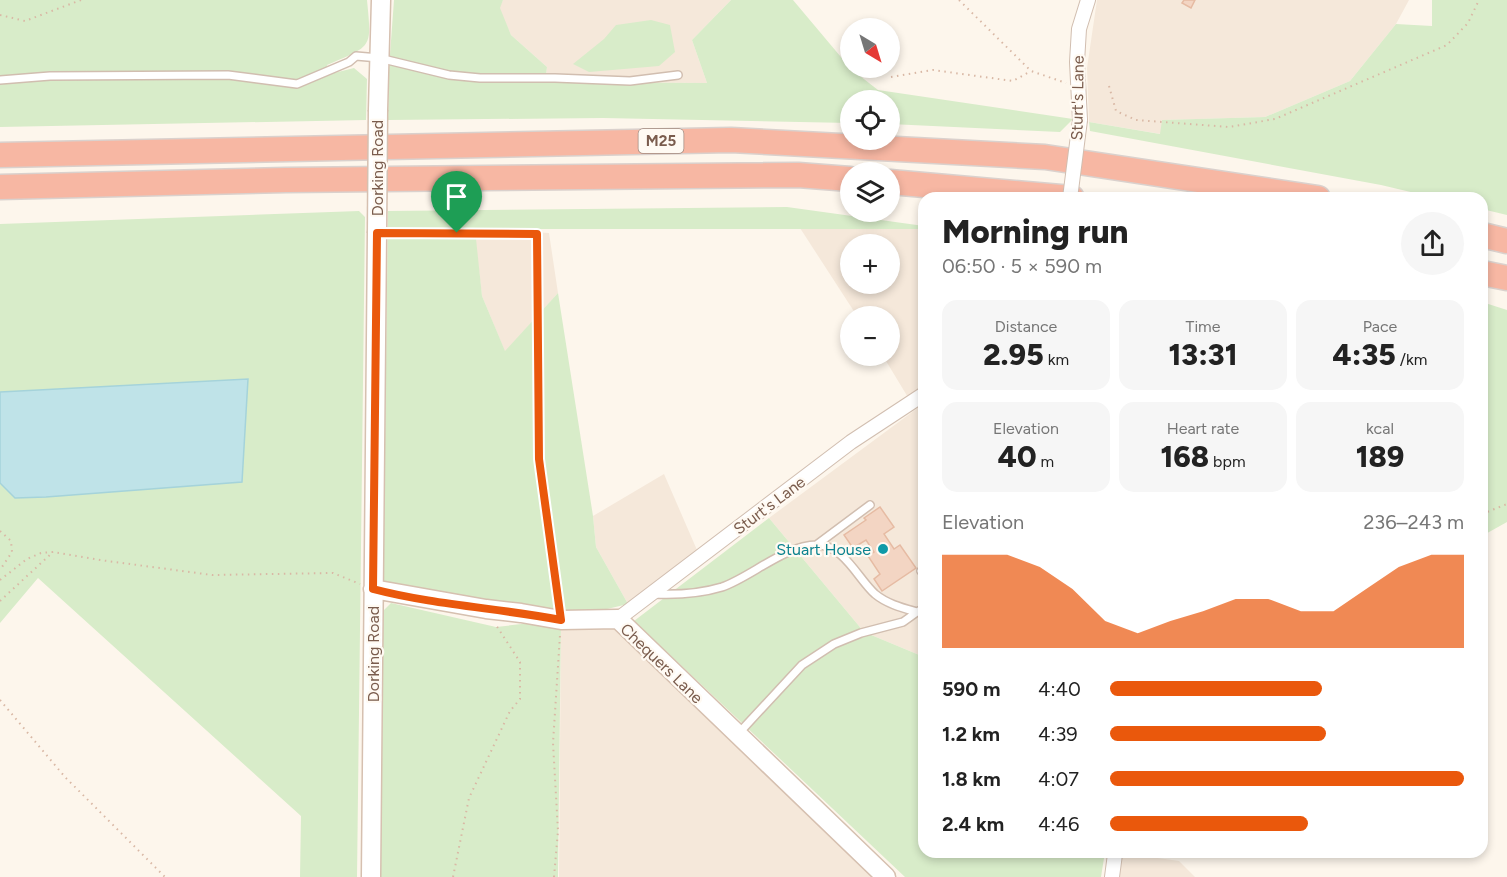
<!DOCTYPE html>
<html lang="en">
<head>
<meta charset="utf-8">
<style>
  body { margin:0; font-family:Figtree,sans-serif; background:#f6f6f6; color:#222; height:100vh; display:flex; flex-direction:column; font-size:22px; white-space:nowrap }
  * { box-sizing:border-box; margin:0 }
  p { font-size:20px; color:#767676 }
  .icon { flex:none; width:33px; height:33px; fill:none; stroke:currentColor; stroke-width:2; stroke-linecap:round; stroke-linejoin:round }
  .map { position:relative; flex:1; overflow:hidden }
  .panel { position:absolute; left:918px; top:192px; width:570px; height:666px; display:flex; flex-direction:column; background:#fff; border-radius:18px; box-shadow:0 3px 9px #0003 }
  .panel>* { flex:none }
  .needle { width:39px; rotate:142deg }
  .controls { position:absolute; left:840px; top:18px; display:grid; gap:12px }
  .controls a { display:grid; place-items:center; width:60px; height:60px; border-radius:50%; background:#fff; box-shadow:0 3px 9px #0003; font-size:30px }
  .pin { position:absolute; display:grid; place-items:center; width:51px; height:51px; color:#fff; margin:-62px -26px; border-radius:50% 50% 50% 0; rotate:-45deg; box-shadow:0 0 6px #0007 }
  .pin .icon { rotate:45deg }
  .round { display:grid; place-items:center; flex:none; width:63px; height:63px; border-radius:32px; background:#f6f6f6 }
  .summary { display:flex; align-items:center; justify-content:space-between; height:102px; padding:0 24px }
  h1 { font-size:33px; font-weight:800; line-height:45px }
  .figures { display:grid; grid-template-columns:repeat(3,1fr); gap:9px; height:102px; padding:6px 24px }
  .figures div { display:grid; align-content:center; border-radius:15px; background:#f6f6f6; text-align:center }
  .figures b { font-size:30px; font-weight:800 }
  .figures small { font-size:16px; font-weight:400 }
  .figures p { font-size:16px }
  .chart { height:168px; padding:12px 24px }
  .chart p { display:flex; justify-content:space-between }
  .chart svg { width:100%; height:108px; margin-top:6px; fill:#ea580c; opacity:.7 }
  ul { padding:0 24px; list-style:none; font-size:20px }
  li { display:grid; grid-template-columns:96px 72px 1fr; align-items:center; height:45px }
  li i { height:15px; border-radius:8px; background:#ea580c }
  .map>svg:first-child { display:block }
</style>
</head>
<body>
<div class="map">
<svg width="1507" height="877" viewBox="0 0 1507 877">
  <rect width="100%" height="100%" fill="#fdf6ec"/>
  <path fill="#f5e8da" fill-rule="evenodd" d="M503 0H731L692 40 707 83 545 82 547 67 511 35 499 8Z
    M1097 0H1409L1396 24 1350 81 1265 117 1163 120 1161 134 1089 122 1087 68Z
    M800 228 924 229V389L909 399 883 356H890V316H857ZM850 244H890V284H850Z
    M474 229 549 233 558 293 505 352 482 296Z
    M919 407 924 414V657L864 632 769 518Z
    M664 474 697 550 628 604 596 547 593 516Z
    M618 619 877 877H559L561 620Z
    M1122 853 1179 861 1195 877H1120Z"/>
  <path fill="#d8ecc9" d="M0 0H367C372 50 372 45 327 65L330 74 354 68 367 79 366 120 0 127Z
    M394 0H503L500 8 511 35 547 67 545 82 707 83 692 40 731 0H793L851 69 878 90 1073 119 1060 132 890 124V100H850V123L603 118 388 120 389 68Z
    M1432 0H1507V215L1482 209V198H1436L1381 185 1090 131 1089 122 1160 134 1162 120 1265 117 1350 81 1396 24 1432 26Z
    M651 20 670 25 675 52 659 66 589 72 573 64 604 39 616 25Z
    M787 207 924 226V229H475L482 296 505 351 558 293 593 516 596 547 628 604 561 620 558 877H375L381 613 391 603 496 627 557 620 383 592 388 211Z
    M359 211 365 217 357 877H300L301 816 38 578 0 623V224Z
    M1482 302 1507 310V522L1482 536Z
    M769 518 864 632 924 657V852H1105L1101 877H905L634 621Z"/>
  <path fill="#bfe3e8" stroke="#a5d3da" stroke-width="1.5" d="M248 379 242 482 46 497 15 498 0 483V392Z"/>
  <path fill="#f3d5c3" stroke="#e6bba3" stroke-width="1.5" d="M1184 0H1195L1191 8 1182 3Z
    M880 507 894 527 884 534 894 549 900 545 916 568 882 591 874 579 880 574 868 556 874 552 866 540 853 548 844 535 866 520 864 518Z"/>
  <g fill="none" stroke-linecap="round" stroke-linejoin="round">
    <defs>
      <path id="lane" d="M0 80 50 76 228 75 297 84 349 62 356 56 379 58 449 75 480 78H555L630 81 678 75
        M815 546 870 505
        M921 571 924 574
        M654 594C677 595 699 594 722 587 751 577 785 545 817 545 844 545 858 579 875 594 887 604 903 608 917 612L924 608
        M738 734 802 665 834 644 861 633 903 622 917 612"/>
      <path id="street" d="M1080 120 1077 62 1079 29 1088 0
        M618 619 851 442 924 394
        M1112 877 1115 854"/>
      <path id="secondary" d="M378 110 381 0
        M373 589 486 609 521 613 561 620 618 619 886 877
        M371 877 377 233"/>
      <path id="highway" d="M0 155 731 140 1045 157 1318 198
        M890 182 1072 198
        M0 187 286 180 798 175 850 179
        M1482 235 1507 241
        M1482 273 1507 278"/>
    </defs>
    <use href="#lane" stroke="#d1beb0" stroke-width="10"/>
    <use href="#street" stroke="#d1beb0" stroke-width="16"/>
    <use href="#secondary" stroke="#d6c0b0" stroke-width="21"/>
    <use href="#highway" stroke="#dad1cd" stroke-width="27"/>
    <path stroke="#d9b8a5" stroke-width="2" stroke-dasharray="1.5 4.5" stroke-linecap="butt" d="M959 0 1031 71 1066 83
      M0 15 25 21 81 0
      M891 77 933 70 1013 81 1031 71
      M1109 86 1116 111 1136 120 1229 127 1275 119 1447 45 1468 23 1479 0
      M393 233 537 234 539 459 559 605
      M1482 514 1507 504
      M0 531 11 541 12 552 0 570
      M0 580 27 559 41 553 53 552 100 560 212 575 333 573 360 584
      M0 601 53 552
      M0 700 65 777 165 877
      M453 877 469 798 510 711 520 699V662L496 625
      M554 877 558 831 553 743 560 635"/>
    <use href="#lane" stroke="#fff" stroke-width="7"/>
    <use href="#street" stroke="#fff" stroke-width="14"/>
    <use href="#secondary" stroke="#fff" stroke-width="18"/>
    <use href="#highway" stroke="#f7b7a3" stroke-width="24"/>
    <defs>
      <path id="street-bridge" d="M1070 198 1080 120"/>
      <path id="secondary-bridge" d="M377 233 378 110"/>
    </defs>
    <use href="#street-bridge" stroke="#d1beb0" stroke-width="16" stroke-linecap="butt"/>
    <use href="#secondary-bridge" stroke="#d6c0b0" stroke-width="21" stroke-linecap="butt"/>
    <use href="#street-bridge" stroke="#fff" stroke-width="14"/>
    <use href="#secondary-bridge" stroke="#fff" stroke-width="18"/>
  </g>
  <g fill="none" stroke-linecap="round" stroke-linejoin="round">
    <defs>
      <path id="route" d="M377 233 537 234 539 459 561 620C498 608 434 605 373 589Z"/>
    </defs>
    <use href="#route" stroke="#fff" stroke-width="12"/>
    <use href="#route" stroke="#ea580c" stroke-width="8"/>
  </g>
  <circle fill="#0f9aa8" stroke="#fffaf3" stroke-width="2" cx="883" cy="549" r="6"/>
  <g text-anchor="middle" stroke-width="4.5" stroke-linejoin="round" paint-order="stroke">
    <rect fill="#fffaf3" stroke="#a28b7f" stroke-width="1.5" x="638.5" y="129" width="45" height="24" rx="4.5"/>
    <g font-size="15" font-weight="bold" fill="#7a5c4d">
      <text x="661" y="146">M25</text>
    </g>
    <g font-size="16" fill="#7a5c4d" stroke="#fffaf3">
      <text transform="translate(1077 98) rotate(-89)" y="6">Sturt's Lane</text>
      <text transform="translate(377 168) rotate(-90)" y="6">Dorking Road</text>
      <text transform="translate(769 505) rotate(-37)" y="6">Sturt's Lane</text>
      <text transform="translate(373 654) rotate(-90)" y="6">Dorking Road</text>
      <text transform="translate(662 663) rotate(44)" y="6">Chequers Lane</text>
    </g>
    <g font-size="16" fill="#0d838f" stroke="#fffaf3" text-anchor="end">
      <text x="871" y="555">Stuart House</text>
    </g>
  </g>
</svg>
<div class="controls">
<a><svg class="needle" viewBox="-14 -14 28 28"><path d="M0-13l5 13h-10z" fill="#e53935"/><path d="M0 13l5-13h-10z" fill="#767676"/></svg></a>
<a><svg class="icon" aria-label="locate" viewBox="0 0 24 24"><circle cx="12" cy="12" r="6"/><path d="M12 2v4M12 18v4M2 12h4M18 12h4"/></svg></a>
<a><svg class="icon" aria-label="layers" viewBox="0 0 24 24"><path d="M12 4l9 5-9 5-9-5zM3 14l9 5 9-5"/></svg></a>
<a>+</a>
<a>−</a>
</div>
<div class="pin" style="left:457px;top:233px;background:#1e9e55"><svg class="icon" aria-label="arrive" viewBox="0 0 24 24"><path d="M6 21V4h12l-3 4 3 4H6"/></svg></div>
<section class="panel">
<div class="summary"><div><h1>Morning run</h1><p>06:50 · 5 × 590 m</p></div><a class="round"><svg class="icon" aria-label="share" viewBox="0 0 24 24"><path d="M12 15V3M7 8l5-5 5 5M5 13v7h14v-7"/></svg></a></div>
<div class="figures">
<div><p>Distance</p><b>2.95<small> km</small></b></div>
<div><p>Time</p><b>13:31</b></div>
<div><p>Pace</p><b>4:35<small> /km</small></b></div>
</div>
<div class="figures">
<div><p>Elevation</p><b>40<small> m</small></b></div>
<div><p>Heart rate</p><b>168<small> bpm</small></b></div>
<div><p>kcal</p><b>189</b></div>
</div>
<div class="chart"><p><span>Elevation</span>236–243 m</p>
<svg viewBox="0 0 160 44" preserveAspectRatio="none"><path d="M0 44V6L10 6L20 6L30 11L40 20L50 33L60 38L70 33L80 29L90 24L100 24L110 29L120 29L130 20L140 11L150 6L160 6V44z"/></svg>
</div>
<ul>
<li><b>590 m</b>4:40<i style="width:60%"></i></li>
<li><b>1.2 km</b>4:39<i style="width:61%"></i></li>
<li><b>1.8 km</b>4:07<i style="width:100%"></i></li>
<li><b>2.4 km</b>4:46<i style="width:56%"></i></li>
</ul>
</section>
</div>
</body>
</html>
